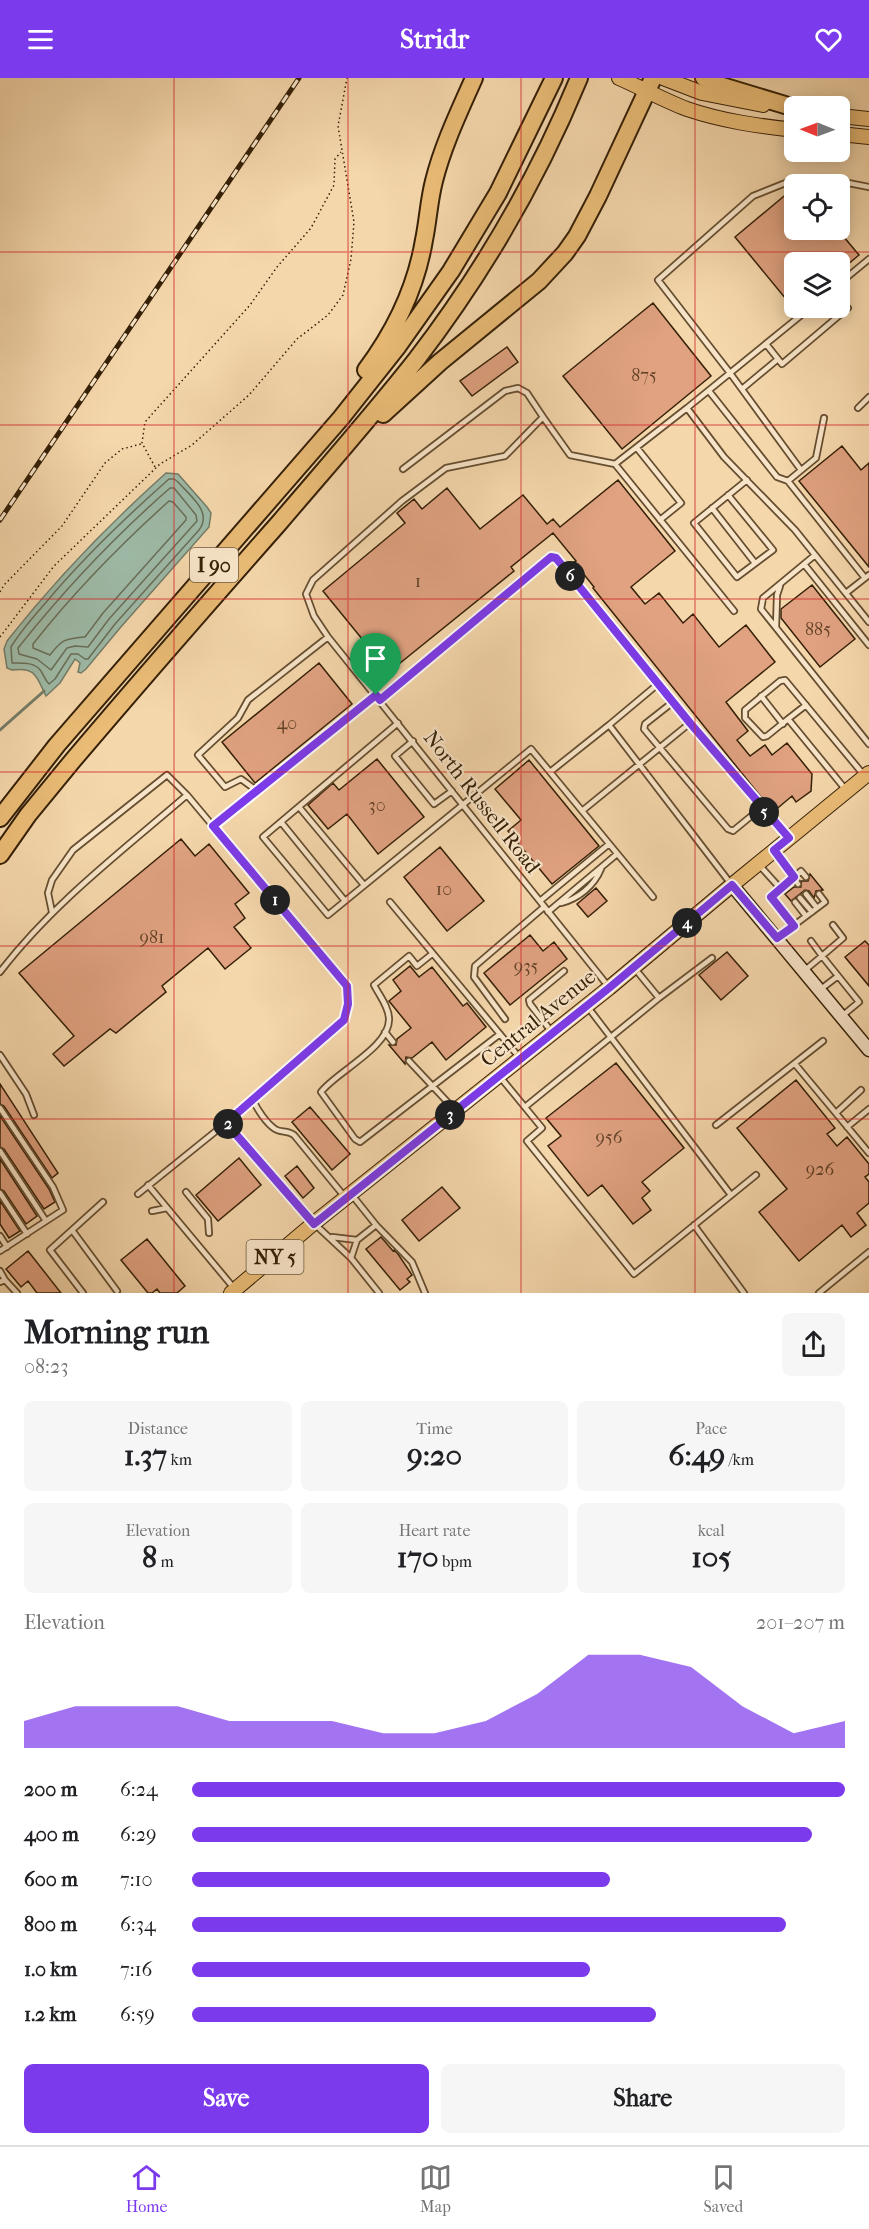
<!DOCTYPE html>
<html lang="en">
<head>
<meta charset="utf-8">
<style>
  body { margin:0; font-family:"IM FELL French Canon",serif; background:#f6f6f6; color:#202124; height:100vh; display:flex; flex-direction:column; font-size:22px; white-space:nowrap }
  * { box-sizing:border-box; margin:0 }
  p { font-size:20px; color:#757577 }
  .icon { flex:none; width:33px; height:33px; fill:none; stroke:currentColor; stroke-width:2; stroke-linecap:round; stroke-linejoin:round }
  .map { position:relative; height:1215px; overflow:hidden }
  .drawer { display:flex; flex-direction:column; background:#fff; flex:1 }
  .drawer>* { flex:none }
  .needle { width:39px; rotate:271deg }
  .controls { position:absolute; left:784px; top:18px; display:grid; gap:12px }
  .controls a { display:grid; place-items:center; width:66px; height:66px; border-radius:9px; background:#fff; box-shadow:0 3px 15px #0003; font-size:30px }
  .pin { position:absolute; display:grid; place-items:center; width:51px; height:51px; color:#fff; margin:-62px -26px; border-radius:50% 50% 50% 0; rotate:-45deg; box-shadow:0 0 6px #0007 }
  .pin .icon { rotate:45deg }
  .km { position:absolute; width:30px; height:30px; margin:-15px; border-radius:50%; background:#222; color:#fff; font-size:16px; line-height:30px; text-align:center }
  .round { display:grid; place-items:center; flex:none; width:63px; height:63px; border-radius:9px; background:#f6f6f6 }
  .headline { display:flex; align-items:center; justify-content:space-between; height:102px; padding:0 24px }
  h1 { font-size:33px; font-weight:700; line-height:45px }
  .stats { display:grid; grid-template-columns:repeat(3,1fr); gap:9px; height:102px; padding:6px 24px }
  .stats div { display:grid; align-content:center; border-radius:9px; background:#f6f6f6; text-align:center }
  .stats b { font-size:30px; font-weight:700 }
  .stats small { font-size:16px; font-weight:400 }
  .stats p { font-size:16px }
  .chart { height:168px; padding:12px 24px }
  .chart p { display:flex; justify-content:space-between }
  .chart svg { width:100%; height:108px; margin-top:6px; fill:#7c3aed; opacity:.7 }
  .primary-button { display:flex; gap:12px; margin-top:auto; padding:12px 24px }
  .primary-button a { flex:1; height:69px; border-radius:9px; background:#7c3aed; color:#fff; font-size:24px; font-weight:700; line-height:69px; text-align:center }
  .primary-button a+a { background:#f6f6f6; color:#202124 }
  ul { padding:0 24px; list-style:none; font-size:20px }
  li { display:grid; grid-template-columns:96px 72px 1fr; align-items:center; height:45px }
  li i { height:15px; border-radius:8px; background:#7c3aed }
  header { display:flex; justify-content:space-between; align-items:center; height:78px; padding:0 24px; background:#7c3aed; color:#fff; font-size:27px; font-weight:700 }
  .tab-bar { display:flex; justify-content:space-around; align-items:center; height:84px; border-top:2px solid #e0e0e0; background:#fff; font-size:16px; color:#757577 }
  .tab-bar a { display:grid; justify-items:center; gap:3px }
  .tab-bar .selected { color:#7c3aed }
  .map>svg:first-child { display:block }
</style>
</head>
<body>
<header><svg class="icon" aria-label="menu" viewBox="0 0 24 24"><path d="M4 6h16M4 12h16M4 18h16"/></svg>Stridr<svg class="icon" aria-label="heart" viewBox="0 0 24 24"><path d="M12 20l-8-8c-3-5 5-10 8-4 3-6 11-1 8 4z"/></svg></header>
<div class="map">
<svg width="869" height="1215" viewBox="0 0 869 1215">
  <rect width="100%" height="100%" fill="#f5d7ac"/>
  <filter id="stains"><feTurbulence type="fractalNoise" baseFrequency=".00333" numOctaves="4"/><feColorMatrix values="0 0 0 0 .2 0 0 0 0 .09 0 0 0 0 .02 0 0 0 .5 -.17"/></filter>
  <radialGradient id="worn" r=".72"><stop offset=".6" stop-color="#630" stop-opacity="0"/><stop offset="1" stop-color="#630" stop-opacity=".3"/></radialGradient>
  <path fill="#9dbaa7" stroke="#737c67" stroke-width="1.5" d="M166 395 178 396 207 429 211 435 209 449 120 550 86 591 81 595 78 594 80 585 75 581 60 605 46 618C36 598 36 589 12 592L7 590 4 571 7 563C55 502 108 447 166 395Z"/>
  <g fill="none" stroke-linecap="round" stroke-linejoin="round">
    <path stroke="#696d57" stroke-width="1.5" d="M169 401H174L178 404C190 418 213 434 199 452L115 546 88 581H85L78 576H71L55 601 49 606C45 602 44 598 41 593 35 584 22 585 12 585L11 569C21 552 35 537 48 522 85 478 126 439 169 401Z
      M170 410H174L196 437 197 443 109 541 88 569 75 568 67 570 51 592 37 581 19 576 18 570C64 512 114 459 170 410Z
      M169 423 173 424 186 439V442L103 535 85 559C65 561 62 561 50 577L33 570V566C74 514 120 467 169 423Z"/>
    <path stroke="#737c67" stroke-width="3" d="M0 652 44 613"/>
  </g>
  <path fill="#e0a281" stroke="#352007" stroke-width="1.5" d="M795 109V152H838L859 177 840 193V184H795V232L735 159Z
    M653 225 711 298 622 371 563 298Z
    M507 269 518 284 472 318 460 303Z
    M842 368 861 392 869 385V489L799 403Z
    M618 402 675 473 631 509 645 526 659 515 683 545 693 536 719 569 746 547 775 584 726 624 748 653 737 662 750 678 765 667 772 677 787 665 812 696 811 713 796 724 792 718 773 734 593 510 594 509 574 484 576 483 553 455 511 489 514 493 389 594 323 513 405 445 397 435 414 421 422 431 447 410 480 451 523 417 547 446 553 441 560 449Z
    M812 507 855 561 820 589 781 540V531Z
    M319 585 352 626 255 705 222 664Z
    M377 681 424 739 378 776 347 736 328 751 308 727 333 705 339 712Z
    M529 682 599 768 552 806 508 753 521 742 495 711Z
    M181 761 195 778 209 766 249 815 235 826 245 840 234 849 251 870 225 891 208 870 162 908 166 914 116 955 110 951 64 988 53 976 74 958 19 895Z
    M440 769 484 823 447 853 404 799Z
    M810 796 823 812 816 813 814 820 809 813 805 812 791 823 785 816 794 809H801V803H808Z
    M596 810 607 823 588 839 577 826Z
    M530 857 543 873 554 864 567 881 510 927 484 895Z
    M865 863 869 867V908L845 879Z
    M727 874 748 898 721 922 699 897Z
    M410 888 419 899 432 889 463 928 467 925 486 949 446 982 432 964 412 980 406 979 405 986 389 967H396L397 961 411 950 389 923 401 913 393 902Z
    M616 985 684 1070 642 1104 650 1113 642 1120 651 1132 633 1146 602 1107 588 1118 548 1068 561 1058 546 1040Z
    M796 1002 835 1050 827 1056 837 1068 847 1059 869 1086V1096L865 1099 869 1104V1125L857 1135 866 1147 851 1159 842 1147 799 1183 759 1134 787 1111 737 1050Z
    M0 1006 58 1095 52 1100 4 1028 0 1026Z
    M310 1029 350 1076 332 1092 292 1044Z
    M0 1038 49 1111 55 1124 44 1131 4 1071 0 1069Z
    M239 1080 261 1107 218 1143 196 1117Z
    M0 1081 37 1138 26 1146 4 1113 0 1111Z
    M297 1088 314 1110 303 1120 285 1098Z
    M442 1109 460 1130 419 1163 402 1142Z
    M0 1123 20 1153 9 1160 0 1146Z
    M381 1159 393 1173 394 1172 398 1176 412 1197 407 1201 410 1204 400 1212 366 1171Z
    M147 1161 185 1208 177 1215H160L157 1211 152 1215H148L121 1182Z
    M28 1173 61 1215H37L28 1203 21 1209 6 1191Z"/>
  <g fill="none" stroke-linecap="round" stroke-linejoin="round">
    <defs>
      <path id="lane" d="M840 205 869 181
        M810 230 687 330 724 379 795 452 869 544
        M766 266 782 286 848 230
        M742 311 778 281
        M709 313 777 399 788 403 865 500
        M858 330 869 319
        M637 370 681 425 660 442
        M615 386 734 533
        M403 391 505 313 518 310 527 315 543 339
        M801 392 730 295 658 202 753 118 793 102 838 103 869 109
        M788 403 816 380 824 340
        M728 417 773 472 737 499 694 445 747 402
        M712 430 755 485
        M815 477 763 520 761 531 869 666
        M804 486 869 567
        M846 515 869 497
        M776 549 777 517 780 508
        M761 618 783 646
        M380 622 548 480H555L658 606 609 647 731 806
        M673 624 645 646 644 651 728 751 733 753 761 730 690 645
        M788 641 806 627
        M398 645 263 759 328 837 531 671 550 694 609 647
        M413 663 395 678 434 726 452 713
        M550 694 653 819
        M256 712 241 701 225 709 198 677 238 640 248 622 328 559
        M846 712 788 641 767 658 763 659 745 640V632L780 603 785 602 863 696
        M299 729 364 807
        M761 730 787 758
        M582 733 690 645 658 606
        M281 744 345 823
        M213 748 376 617
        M775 774 798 806
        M760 788 780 810
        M806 816 817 830
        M800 820 812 834
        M540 823 609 766
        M390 824 519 979
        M795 824 806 838
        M561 825C578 821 594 808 601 791
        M52 834 48 815 52 802 73 772 167 697 187 717
        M548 834 617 776
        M794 848 771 819 801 793 806 799
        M777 860 825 824 819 816
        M811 863 822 878 843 860 833 847
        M432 876 417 888 409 878 374 907C379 917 389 929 389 941 390 969 336 994 321 1014L355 1061 360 1064 500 956
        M636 892 659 920
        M804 893 822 878 859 924 842 938
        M0 894C52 826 122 773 187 717L347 908 348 926 344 942 226 1045
        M608 908 328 559 314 538 306 516 313 502 402 423 446 390 505 378 543 339 570 377 615 386 687 330
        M821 911 838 898
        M587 928 731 1117
        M505 941 474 899 475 888 544 829
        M551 953 530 926 529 922 564 893
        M385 954 393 964
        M0 977 26 1016 34 1037
        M409 983 454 1031
        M795 986 869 1075
        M501 1000 542 1050 527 1063 634 1196 756 1097
        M253 1022C257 1031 266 1045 275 1051 281 1055 287 1052 294 1057L344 1118
        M525 1029 659 920 712 880
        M0 1030 53 1109 63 1132 0 1173
        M836 1035 861 1012
        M716 1047 823 963
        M847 1049 869 1031
        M0 1073 46 1143
        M148 1107 233 1209
        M186 1114 208 1141 209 1155
        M0 1115 27 1156
        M138 1116 226 1045 305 1137 351 1180 379 1215
        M352 1117 376 1147 412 1184 425 1215
        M152 1133 167 1130
        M694 1147 744 1215
        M72 1152 117 1213
        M0 1158 7 1169
        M332 1159 357 1162
        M351 1180 357 1162 376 1147
        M0 1193 5 1202
        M0 1204 5 1202 17 1215
        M83 1215 50 1172 103 1124
        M819 1215 869 1174"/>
      <path id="secondary" d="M732 807 869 972"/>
      <path id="primary" d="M619 0C642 10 663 22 687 31 722 43 758 48 795 52
        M663 0 702 15 763 27
        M840 38 869 41
        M840 56 869 59
        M231 1215 314 1145 609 910 732 807 869 695"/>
      <path id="highway" d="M704 0 722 8 795 30
        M366 292C395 253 416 210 424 162 428 143 429 122 434 103 443 67 459 34 474 0
        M383 336 440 284 539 203 565 175 577 158 598 118 653 0
        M0 740 57 667 341 340 398 268 451 193 498 115 554 0
        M0 777 28 737 74 681C141 602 210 523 279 445 325 391 372 338 416 282 482 196 538 100 579 0"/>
    </defs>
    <use href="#lane" stroke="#654e30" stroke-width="8"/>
    <use href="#secondary" stroke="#352007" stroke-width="15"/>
    <use href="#primary" stroke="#352007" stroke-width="16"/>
    <use href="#highway" stroke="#352007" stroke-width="20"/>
    <path stroke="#352007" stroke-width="1.5" stroke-dasharray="1.5 3" stroke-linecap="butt" d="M155 389 142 365 145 344 250 227 277 189 311 150 334 107 335 81 341 74
      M0 514 4 507 62 448 105 385 122 371 141 366
      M0 559 54 488 160 386 192 367 249 317 297 261 328 237 343 217 351 181 354 144 338 48 347 0"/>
    <use href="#lane" stroke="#f8e5c9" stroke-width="4.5"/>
    <use href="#secondary" stroke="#f8e5c9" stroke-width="12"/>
    <use href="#primary" stroke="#eabc76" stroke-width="14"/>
    <use href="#highway" stroke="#eabc76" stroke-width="16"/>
    <defs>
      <path id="rail" d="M0 442 299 0"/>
    </defs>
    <use href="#rail" stroke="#352007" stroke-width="5"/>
    <use href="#rail" stroke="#f8e5c9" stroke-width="3" stroke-dasharray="9" stroke-linecap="butt"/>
  </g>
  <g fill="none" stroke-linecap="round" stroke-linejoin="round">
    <defs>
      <path id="route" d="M551 479 556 480 690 645 789 760 774 772 794 799 771 819 794 848 777 860 732 807 609 910 314 1146 226 1045 344 942 348 926 347 908 213 748 376 617 380 622Z"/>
    </defs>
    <use href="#route" stroke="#fff" stroke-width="12"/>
    <use href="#route" stroke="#7c3aed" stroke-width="8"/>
  </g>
  <path fill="none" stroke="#d62828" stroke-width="1.5" stroke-opacity="0.55" d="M174 0V1215M348 0V1215M521 0V1215M695 0V1215M0 174H869M0 347H869M0 521H869M0 694H869M0 868H869M0 1041H869"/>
  <g text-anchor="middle" stroke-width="4.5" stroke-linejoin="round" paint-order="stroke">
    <g font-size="18" fill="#604026">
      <text x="644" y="303">875</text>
      <text x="418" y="509">1</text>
      <text x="818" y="557">885</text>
      <text x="287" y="651">40</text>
      <text x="377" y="733">30</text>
      <text x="444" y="817">10</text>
      <text x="152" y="865">981</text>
      <text x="526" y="894">935</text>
      <text x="609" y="1065">956</text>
      <text x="820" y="1097">926</text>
    </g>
    <g fill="#f8e5c9" stroke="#705b41" stroke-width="1.5">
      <rect x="190" y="470" width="48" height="34" rx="4.5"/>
      <rect x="246.5" y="1162" width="57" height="34" rx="4.5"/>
    </g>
    <g font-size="20" font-weight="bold" fill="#352007">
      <text x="214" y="494">I 90</text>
      <text x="275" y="1186">NY 5</text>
    </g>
    <g font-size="21" fill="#352007" stroke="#f8e5c9">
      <text transform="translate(482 724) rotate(52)" y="7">North Russell Road</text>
      <text transform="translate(538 940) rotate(-39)" y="7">Central Avenue</text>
    </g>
  </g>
  <rect width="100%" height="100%" filter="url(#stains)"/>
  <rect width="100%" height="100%" fill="url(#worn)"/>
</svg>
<div class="controls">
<a><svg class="needle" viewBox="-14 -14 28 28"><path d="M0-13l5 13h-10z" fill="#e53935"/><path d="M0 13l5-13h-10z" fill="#757577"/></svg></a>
<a><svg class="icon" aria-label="locate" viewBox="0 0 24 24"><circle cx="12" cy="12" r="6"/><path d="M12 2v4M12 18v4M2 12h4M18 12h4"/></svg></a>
<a><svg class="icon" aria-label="layers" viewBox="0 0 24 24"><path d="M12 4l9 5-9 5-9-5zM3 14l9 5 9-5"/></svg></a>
</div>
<div class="pin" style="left:376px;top:617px;background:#1e9e55"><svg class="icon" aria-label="arrive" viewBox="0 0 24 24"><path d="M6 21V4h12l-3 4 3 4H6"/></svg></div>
<b class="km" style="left:275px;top:822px">1</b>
<b class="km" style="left:228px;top:1046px">2</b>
<b class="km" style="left:450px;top:1037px">3</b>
<b class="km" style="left:687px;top:845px">4</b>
<b class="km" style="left:764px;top:734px">5</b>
<b class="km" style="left:570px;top:498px">6</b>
</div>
<section class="drawer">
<div class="headline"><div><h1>Morning run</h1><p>08:23</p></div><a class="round"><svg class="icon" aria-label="share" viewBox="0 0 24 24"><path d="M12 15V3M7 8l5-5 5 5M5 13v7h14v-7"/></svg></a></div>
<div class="stats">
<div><p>Distance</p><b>1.37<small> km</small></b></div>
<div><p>Time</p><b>9:20</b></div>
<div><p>Pace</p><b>6:49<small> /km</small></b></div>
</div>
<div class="stats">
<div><p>Elevation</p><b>8<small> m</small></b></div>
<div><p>Heart rate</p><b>170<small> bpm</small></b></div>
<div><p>kcal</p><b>105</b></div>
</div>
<div class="chart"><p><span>Elevation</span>201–207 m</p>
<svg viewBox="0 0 160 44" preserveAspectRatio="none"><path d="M0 44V33L10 27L20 27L30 27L40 33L50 33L60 33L70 38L80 38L90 33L100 22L110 6L120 6L130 11L140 27L150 38L160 33V44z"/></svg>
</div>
<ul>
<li><b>200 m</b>6:24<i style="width:100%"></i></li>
<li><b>400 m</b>6:29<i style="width:95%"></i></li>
<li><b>600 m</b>7:10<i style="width:64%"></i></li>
<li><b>800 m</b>6:34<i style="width:91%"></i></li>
<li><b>1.0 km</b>7:16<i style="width:61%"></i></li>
<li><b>1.2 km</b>6:59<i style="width:71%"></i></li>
</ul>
<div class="primary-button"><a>Save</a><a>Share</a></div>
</section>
<nav class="tab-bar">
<a class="selected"><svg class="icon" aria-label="home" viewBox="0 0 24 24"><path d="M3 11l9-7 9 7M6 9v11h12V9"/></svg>Home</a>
<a><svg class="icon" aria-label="map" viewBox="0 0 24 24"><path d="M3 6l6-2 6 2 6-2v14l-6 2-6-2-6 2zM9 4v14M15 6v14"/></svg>Map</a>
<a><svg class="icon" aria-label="saved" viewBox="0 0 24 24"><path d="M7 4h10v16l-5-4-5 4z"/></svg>Saved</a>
</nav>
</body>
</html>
